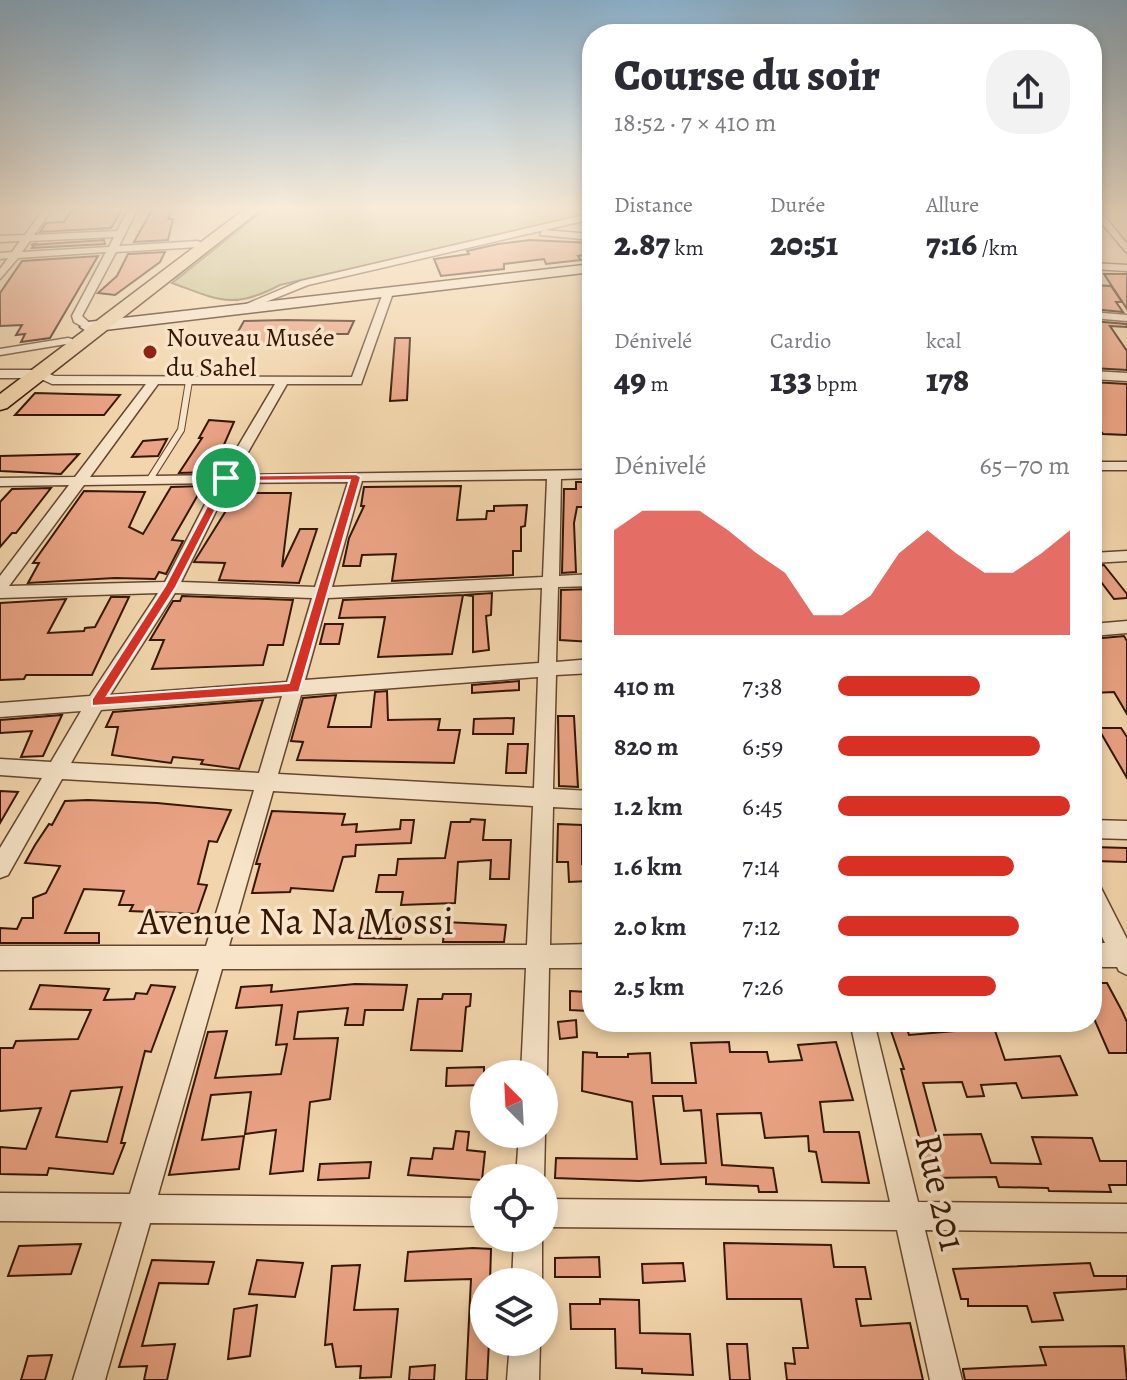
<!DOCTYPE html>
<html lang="fr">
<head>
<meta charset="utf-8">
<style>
  body { margin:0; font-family:Alegreya,serif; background:#f2f2f3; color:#2b2b33; height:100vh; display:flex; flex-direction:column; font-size:30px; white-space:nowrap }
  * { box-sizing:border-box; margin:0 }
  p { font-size:26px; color:#7c7c81 }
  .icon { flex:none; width:44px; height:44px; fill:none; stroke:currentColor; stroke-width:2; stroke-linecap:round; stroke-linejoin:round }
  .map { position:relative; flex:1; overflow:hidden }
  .sheet { position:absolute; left:582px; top:24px; width:520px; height:1008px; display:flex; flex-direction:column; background:#fff; border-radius:32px; box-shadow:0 4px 12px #0003 }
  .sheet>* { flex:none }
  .needle { width:52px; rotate:336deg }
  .fabs { position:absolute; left:470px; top:1060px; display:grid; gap:16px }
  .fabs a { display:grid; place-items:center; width:88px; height:88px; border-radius:50%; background:#fff; box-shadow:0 4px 12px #0003; font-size:40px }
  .pin { position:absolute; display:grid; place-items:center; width:68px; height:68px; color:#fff; margin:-34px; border:4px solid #fff; border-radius:50%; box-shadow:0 2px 8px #0007 }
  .round { display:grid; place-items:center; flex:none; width:84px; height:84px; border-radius:32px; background:#f2f2f3 }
  .head { display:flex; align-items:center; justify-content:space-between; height:136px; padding:0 32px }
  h1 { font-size:44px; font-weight:800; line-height:60px }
  .metrics { display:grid; grid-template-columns:repeat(3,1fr); gap:12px; height:136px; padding:8px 32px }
  .metrics div { display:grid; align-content:center }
  .metrics b { font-size:34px; font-weight:800 }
  .metrics small { font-size:22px; font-weight:400 }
  .metrics p { font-size:22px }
  .chart { height:224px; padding:16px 32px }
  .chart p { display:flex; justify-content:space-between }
  .chart svg { width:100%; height:144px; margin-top:8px; fill:#d93025; opacity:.7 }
  ul { padding:0 32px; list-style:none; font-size:26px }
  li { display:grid; grid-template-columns:128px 96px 1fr; align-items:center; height:60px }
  li i { height:20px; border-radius:10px; background:#d93025 }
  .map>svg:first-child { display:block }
</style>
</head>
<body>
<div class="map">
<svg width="1127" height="1380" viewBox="0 0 1127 1380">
  <rect width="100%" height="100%" fill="#f2d5ac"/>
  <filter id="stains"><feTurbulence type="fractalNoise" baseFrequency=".0025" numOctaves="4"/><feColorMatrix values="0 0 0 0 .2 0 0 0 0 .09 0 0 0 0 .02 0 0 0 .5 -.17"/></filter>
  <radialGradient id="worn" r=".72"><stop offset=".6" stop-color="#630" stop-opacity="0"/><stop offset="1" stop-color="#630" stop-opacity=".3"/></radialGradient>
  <path fill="#c0bc86" stroke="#7b6945" stroke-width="2" d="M266 208H592V213L280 285C233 310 219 300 172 283Z"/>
  <path fill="#eaa384" stroke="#361604" stroke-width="2" fill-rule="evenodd" d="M73 208H123L111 228 40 232 46 223 64 222Z
    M153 208H173L168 219H173L168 240 134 242Z
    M104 240 105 244 32 248 35 244 31 245Z
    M530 240 592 243V254L578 256 581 260 546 264 544 259 504 264V269L441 276 434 259 469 254 467 251 498 244Z
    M165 252 160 262 115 295 98 293 117 276 128 254Z
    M98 256 50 338 21 342 25 334 16 335 22 325 0 326V293L22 261Z
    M1104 274H1127V309Z
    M1092 285 1111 286 1122 302H1116L1123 312 1092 309Z
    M244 321 285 320 354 321 348 334H293L286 345 230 346Z
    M1092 321 1127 324V327L1110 326 1127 351V370L1092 368Z
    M395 338H410L407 400 390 401Z
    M1092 382 1127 384V435L1103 434 1092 419Z
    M35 393 72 394 120 395 104 415H15Z
    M209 420 234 422 212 472 179 473 202 438H199Z
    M167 439 158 456 132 457 143 441Z
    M79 454 61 474 0 471V456Z
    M576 482H592V507H577L574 523 576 572 562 573 564 489H576Z
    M203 486 172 540 183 541 166 574 159 572 155 579 115 578 28 583 39 563H33L84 491 145 492 129 527 143 534 171 487Z
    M461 486 457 520 486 519 487 511H494V506L527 505 525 526 521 527V551H513V575L392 581 396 554 362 555 360 566H343L349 538 364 506H361L364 487Z
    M51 488 16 533H12L0 547V502L12 489Z
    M237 493H291L282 567 300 529H317L299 583 219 580 225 563 194 562Z
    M1104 565 1127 594V598L1114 599 1092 570V566Z
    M591 589 592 642 560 640 561 590Z
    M492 593 491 615 486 616 489 650 473 652V596L464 595Z
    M463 595 452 654 378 657 385 617 339 618 343 600Z
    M182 596 293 600 283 645H268L263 665 152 669 164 640H150L173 601H180Z
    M111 597H129L92 675H26L24 679 0 680V603L66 599 48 633 84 631 85 628 95 627Z
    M325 624H343L339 644H320Z
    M1124 636 1127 641V714L1114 692 1092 693V639Z
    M519 681V690L472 693V685Z
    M387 691 388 720 440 719 438 730H460L454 763 297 760 303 742 291 741 303 698 336 695 328 727H371L375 692Z
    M263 700 239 769 201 764 203 760 173 757 171 763 112 755 118 727H106L113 712Z
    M62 715 43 756 21 757 32 731 0 733V720Z
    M558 716H574L578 787 559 786Z
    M514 718 513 734H473L474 719Z
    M1098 728H1121L1127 737V778Z
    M508 744H528L526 773H506Z
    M0 791 18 792 0 823Z
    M88 800 157 803 231 810 217 842 209 841 198 884 207 885 197 914 130 911 133 905H119L124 891 84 889 65 933H99V943H0V928L17 929 22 918H33V898L46 893 60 866 25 863 35 845 49 824 52 825 65 801Z
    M272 811 345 814 342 825 357 824 356 832 400 829 401 820H414L411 843 356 845 355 856 343 857 333 891 291 888 290 892 252 893 260 864H256Z
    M471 819 485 820 483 840H511L509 879H490L491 860 458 862 455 903 401 905 403 892H376L379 875H396L398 859 445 858 451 822H470Z
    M558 824 582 825V864L586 863 588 881 569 882 568 862H557Z
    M1092 847 1127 848V862L1095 861Z
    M363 918 405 920 401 939 359 938Z
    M445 922 506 925 504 942H443Z
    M1092 983H1107L1122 1011 1127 1022V1053H1109L1092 1014Z
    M355 984 407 985 403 1010H365L363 1025H345L348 1008 298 1012 294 1039 338 1038 330 1099 310 1102 303 1171 270 1174 276 1130 245 1134 251 1092 211 1095 202 1140 244 1136 239 1169 169 1175 208 1032 227 1031 215 1078 281 1074 287 1044 276 1045 282 1005 236 1008 241 987 272 985 271 992Z
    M40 985 109 989 104 1000 134 999 136 993 147 994 151 985 175 987 151 1052 145 1051 121 1143H125L113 1174 49 1168 47 1175 0 1174V1147L26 1149 41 1108 0 1111V1048H13L16 1041 78 1039 91 1010 30 1009ZM122 1087 107 1142 56 1137 71 1091Z
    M570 991 588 992V1011L570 1010Z
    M443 994H471L470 1006 466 1007 462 1051 411 1050 418 999H442Z
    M576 1020 577 1037 560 1039 558 1022Z
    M888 1022H905L909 1035 978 1029 976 1022H992L1005 1060 1060 1056 1077 1095 1022 1098 1016 1083 981 1085 984 1096 967 1097 962 1082 923 1083 937 1135 981 1134 991 1163 1041 1164 1032 1137 1092 1138 1100 1161H1127V1185H1109L1111 1192 1049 1191 1048 1188 999 1187 996 1177 930 1178 901 1069H904Z
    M729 1042 730 1052H767L769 1062 802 1060 798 1045 836 1042 853 1100 820 1102 824 1132H859L869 1183 822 1182 816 1152 809 1151 808 1136 765 1138 761 1113 717 1114 722 1165 773 1168 777 1192H759L758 1186 706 1184V1177L639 1181 555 1178 556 1158 637 1159 632 1102 582 1091 583 1052 597 1053V1057H628V1054L650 1053 652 1083H696L691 1043ZM653 1096H682L684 1111 701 1110 706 1163 661 1164Z
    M484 1067V1085L446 1086 447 1068Z
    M456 1131 469 1132 467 1150 485 1152 482 1180 408 1175 411 1158 432 1159 434 1148 453 1149Z
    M371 1162 369 1178 318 1180 320 1164Z
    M724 1243 831 1245 834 1267H865L871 1299H856L861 1326 910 1323 923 1380H787L785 1363 795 1364 793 1348H808L801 1299H727Z
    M81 1244 71 1274 8 1276 19 1246Z
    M473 1248 491 1249 490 1282H484V1342H489L487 1380H466L471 1279 405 1281 408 1252Z
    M599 1257 600 1277H555V1258Z
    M152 1260 214 1262 208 1284 159 1283 142 1346 175 1344 167 1380H144L147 1366 119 1367Z
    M257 1260 303 1263 295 1297 249 1294Z
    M683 1263 685 1281 643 1283 642 1264Z
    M1090 1263 1094 1276H1127V1289L1054 1293 1063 1320 1032 1322 1027 1306H968V1299H961L953 1269Z
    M360 1265 354 1310 398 1309 391 1377 360 1378 361 1366 336 1367 332 1344 325 1345 332 1266Z
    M600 1299 639 1300 640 1333 690 1334 693 1375 642 1373V1369L616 1368 615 1329H571L570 1304H600Z
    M257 1305 250 1356 228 1359 234 1309Z
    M727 1344H747L750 1380H730Z
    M1124 1346 1127 1380H965L963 1371V1369L1046 1365 1040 1347Z
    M52 1355 45 1380H21L28 1356Z
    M435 1365 434 1380H409L410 1367Z"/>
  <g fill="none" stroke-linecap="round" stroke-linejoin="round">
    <defs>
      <path id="lane" d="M150 479 181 430 189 381"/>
      <path id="street" d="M44 208H53L34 235 117 231 129 208H138L119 246 198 241 203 244 198 247 116 252 82 316 94 327 88 330 74 322 72 316 106 252 18 258 0 279V269L8 258 0 259V253L12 252 20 241 0 242V236L25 235ZM114 237 109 247 22 252 30 241Z
        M1092 208H1098L1127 244V253L1092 212Z
        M592 213V219L308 285 246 310 237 308 301 281Z
        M543 230 592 234V240L540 235Z
        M1092 263 1127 265V271L1092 269Z
        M388 290 393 293 361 384H287L235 475 592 470V478L561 479 559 576 592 574V586L558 587 556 662 592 659V673L556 675 553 789 592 791V809L553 807 550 945 592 944V968H549L547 1074 544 1080V1074H521L526 968 222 969 158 1195 484 1198V1226L150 1223 105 1380H73L122 1222 0 1221V1193L130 1194 199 969 0 970V946H206L254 790 62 779 8 875 0 878V848L42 778 0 775V759L51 762 81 711 0 717V703L90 696 158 593 0 598V576L69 485 0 486V478L75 477 146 384H52L39 378H0V370H41L54 376 352 377 383 293ZM158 384H275L221 475 90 477ZM547 479 543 577 332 587 362 481ZM348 482 315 587 181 582 230 483ZM216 483 165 582 9 586 84 485ZM542 588 539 663 305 680 328 598ZM175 593 312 598 287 682 110 695ZM538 677 534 788 278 774 301 695ZM282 696 259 773 71 763 101 710ZM273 791 533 806 527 945 229 946Z
        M1092 312 1127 315V321L1092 318Z
        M68 338 72 339V343L0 355V349Z
        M1092 371 1127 373V381L1092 379Z
        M1092 462H1127V470H1092Z
        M1127 551V561L1092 563V553Z
        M1127 621V633L1092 636V624Z
        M1092 820 1127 821V839L1092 838Z
        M1092 883 1100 886 1127 939V975L1119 971 1117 967H1092V943H1105L1092 916Z
        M850 1022H874L918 1202 1127 1204V1232L925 1230 962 1380H930L897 1230 544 1227V1199L890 1202Z
        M544 1131 545 1134 544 1178H516L519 1134H544Z
        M514 1238H542V1282H512Z
        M510 1342H540L539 1380H507Z"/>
      <path id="secondary" d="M592 264V272L88 332 80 327 88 322Z"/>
      <path id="primary" d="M246 208H263L7 408 0 410V394Z"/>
    </defs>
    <use href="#lane" stroke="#65462e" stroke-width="8"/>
    <use href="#street" stroke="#65462e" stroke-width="3"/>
    <use href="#secondary" stroke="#361604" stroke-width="3"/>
    <use href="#primary" stroke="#361604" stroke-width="3"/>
    <use href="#lane" stroke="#f7e4c9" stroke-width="6"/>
    <use href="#street" fill="#f7e4c9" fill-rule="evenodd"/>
    <use href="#secondary" fill="#f7e4c9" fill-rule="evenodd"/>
    <use href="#primary" fill="#f2d5ac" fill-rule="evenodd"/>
  </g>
  <linearGradient id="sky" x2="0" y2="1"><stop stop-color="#8bb5d4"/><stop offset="0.52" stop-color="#f9ecda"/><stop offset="1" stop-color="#f9ecda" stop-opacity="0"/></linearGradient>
  <rect width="1127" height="402" fill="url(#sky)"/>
  <path fill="#d93025" stroke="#fff" stroke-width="2" fill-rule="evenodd" d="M356 474 361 477 299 692 92 706V699L165 586 223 476ZM350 480 289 683 107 696 176 587 230 481Z"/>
  <circle fill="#8f2418" stroke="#f7e4c9" stroke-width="3" cx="150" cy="352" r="8"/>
  <g text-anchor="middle" stroke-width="7" stroke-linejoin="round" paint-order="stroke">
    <g font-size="26" fill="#361604" stroke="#f7e4c9" text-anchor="start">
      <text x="166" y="346">Nouveau Musée<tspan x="166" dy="30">du Sahel</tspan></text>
    </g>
    <g font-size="38" fill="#361604" stroke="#f7e4c9">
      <text x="296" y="934">Avenue Na Na Mossi</text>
      <text transform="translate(941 1192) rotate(77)" y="13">Rue 201</text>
    </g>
  </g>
  <rect width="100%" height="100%" filter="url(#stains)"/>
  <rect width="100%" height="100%" fill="url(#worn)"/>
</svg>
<div class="fabs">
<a><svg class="needle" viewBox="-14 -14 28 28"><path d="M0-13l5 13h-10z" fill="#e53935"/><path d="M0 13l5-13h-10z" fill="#7c7c81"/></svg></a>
<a><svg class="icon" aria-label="locate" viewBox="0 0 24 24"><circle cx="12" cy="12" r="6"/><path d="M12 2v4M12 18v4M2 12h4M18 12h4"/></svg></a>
<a><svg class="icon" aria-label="layers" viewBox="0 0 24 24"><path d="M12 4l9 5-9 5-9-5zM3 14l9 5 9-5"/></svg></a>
</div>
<div class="pin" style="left:226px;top:478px;background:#1e9e55"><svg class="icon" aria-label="arrive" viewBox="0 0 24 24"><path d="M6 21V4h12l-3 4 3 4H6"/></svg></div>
<section class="sheet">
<div class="head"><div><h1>Course du soir</h1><p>18:52 · 7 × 410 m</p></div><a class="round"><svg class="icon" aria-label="share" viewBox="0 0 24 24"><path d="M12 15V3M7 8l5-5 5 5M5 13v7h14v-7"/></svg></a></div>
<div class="metrics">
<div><p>Distance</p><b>2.87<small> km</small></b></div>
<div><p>Durée</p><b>20:51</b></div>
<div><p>Allure</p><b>7:16<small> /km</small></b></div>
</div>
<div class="metrics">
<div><p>Dénivelé</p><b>49<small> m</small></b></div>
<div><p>Cardio</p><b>133<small> bpm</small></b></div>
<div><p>kcal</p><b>178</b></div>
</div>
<div class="chart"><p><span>Dénivelé</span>65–70 m</p>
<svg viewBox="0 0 160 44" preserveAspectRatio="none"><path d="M0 44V12L10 6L20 6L30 6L40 12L50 19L60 25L70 38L80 38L90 32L100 19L110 12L120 19L130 25L140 25L150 19L160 12V44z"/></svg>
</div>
<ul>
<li><b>410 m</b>7:38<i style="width:61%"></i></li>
<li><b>820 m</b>6:59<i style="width:87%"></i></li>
<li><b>1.2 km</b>6:45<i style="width:100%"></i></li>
<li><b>1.6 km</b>7:14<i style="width:76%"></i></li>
<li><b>2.0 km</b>7:12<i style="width:78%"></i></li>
<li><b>2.5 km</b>7:26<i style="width:68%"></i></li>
</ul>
</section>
</div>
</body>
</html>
